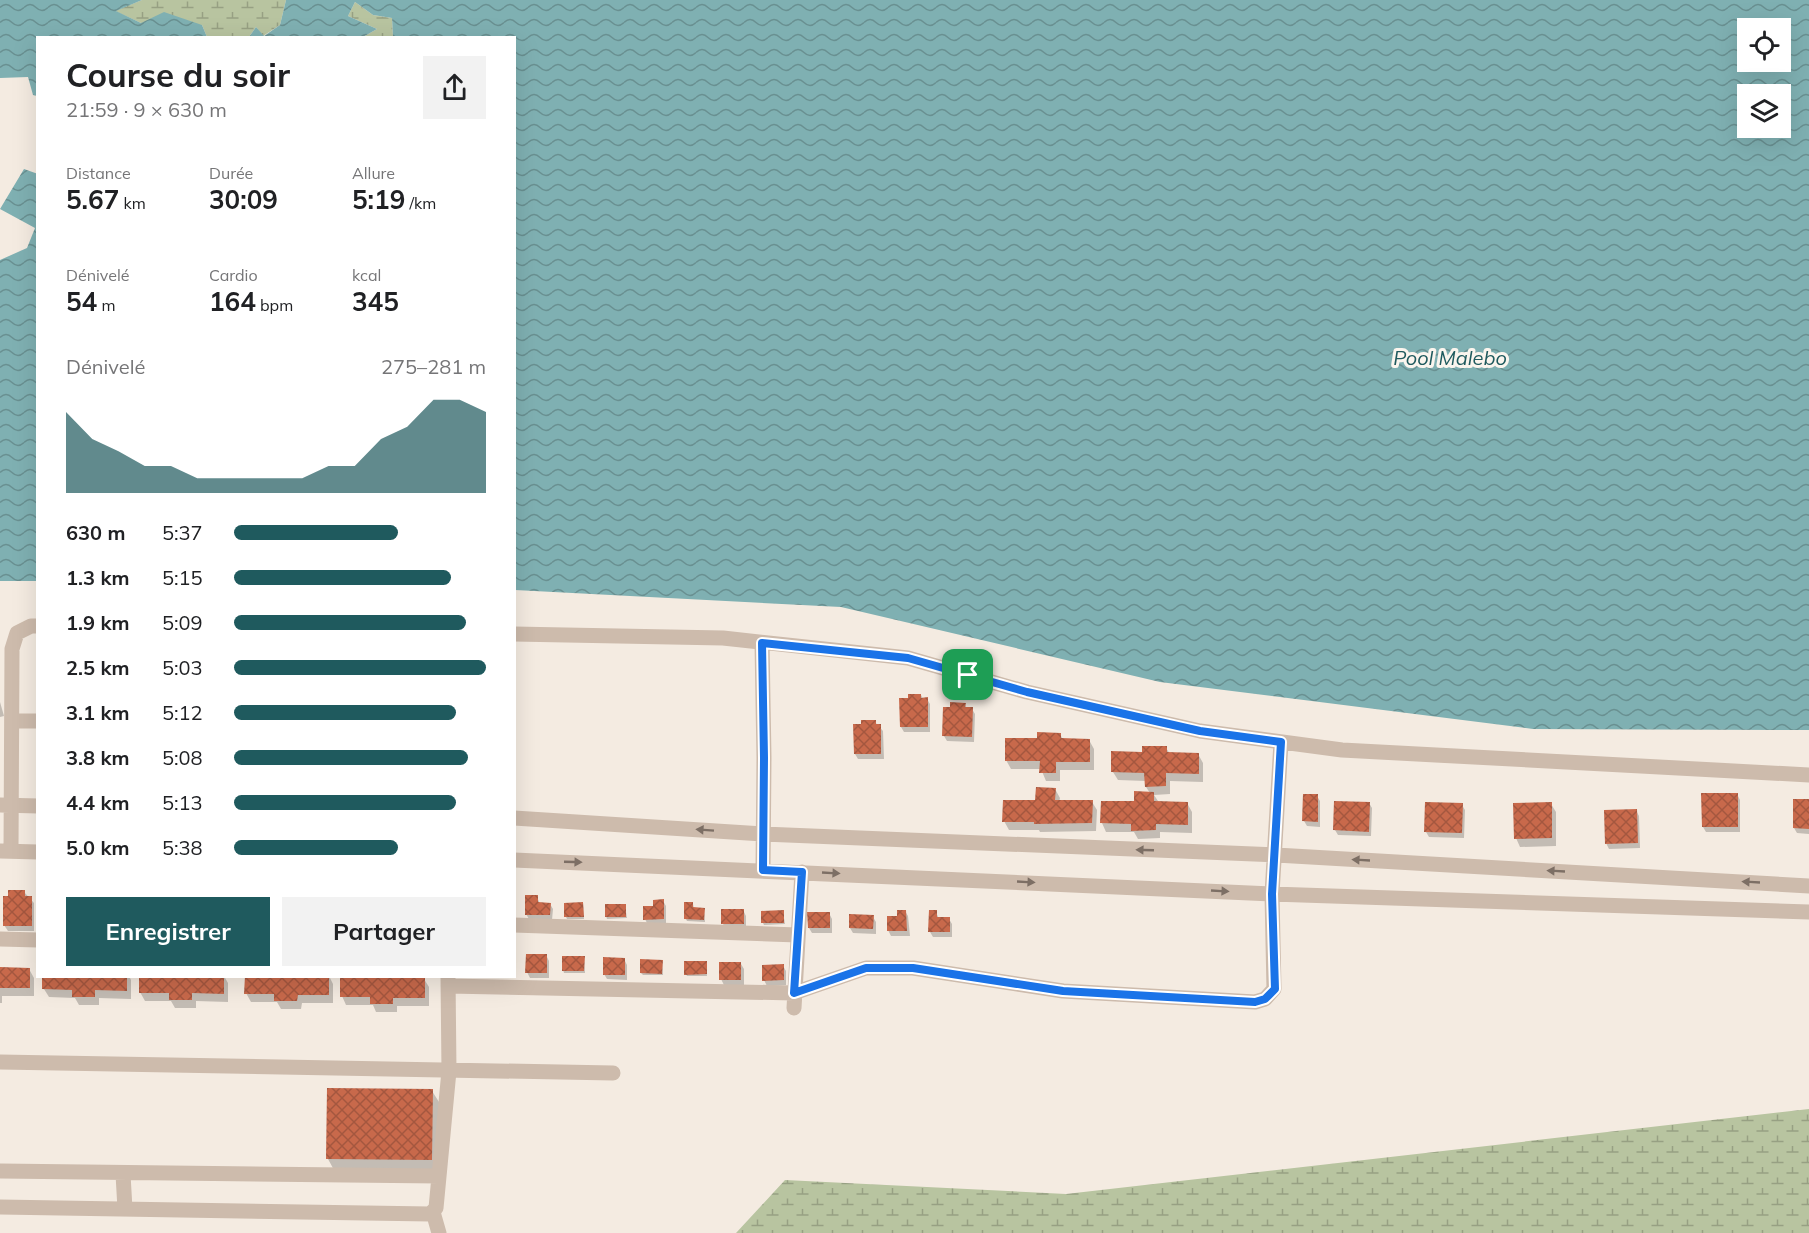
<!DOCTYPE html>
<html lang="fr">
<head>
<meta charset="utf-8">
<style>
  body { margin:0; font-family:Mulish,sans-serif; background:#f2f2f2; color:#202124; height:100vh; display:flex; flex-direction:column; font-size:22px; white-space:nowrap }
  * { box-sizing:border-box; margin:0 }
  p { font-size:20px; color:#757577 }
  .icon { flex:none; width:33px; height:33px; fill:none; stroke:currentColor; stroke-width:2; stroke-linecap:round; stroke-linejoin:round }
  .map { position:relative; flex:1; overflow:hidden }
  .drawer { position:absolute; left:36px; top:36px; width:480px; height:942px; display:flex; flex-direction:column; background:#fff; border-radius:0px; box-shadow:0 6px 24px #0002 }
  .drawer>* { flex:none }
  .tools { position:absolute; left:1737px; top:18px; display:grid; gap:12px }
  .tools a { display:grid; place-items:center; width:54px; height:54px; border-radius:0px; background:#fff; box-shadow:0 6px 24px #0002; font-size:30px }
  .pin { position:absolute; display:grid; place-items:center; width:51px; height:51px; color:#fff; margin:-26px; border-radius:12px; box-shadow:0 3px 9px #0006 }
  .round { display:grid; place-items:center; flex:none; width:63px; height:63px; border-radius:0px; background:#f2f2f2 }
  .summary { display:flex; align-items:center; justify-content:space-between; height:102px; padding:0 30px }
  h1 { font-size:33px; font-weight:700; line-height:45px }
  .metrics { display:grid; grid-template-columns:repeat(3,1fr); gap:9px; height:102px; padding:6px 30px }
  .metrics div { display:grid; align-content:center }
  .metrics b { font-size:26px; font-weight:700 }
  .metrics small { font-size:16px; font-weight:400 }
  .metrics p { font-size:16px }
  .chart { height:168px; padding:12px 30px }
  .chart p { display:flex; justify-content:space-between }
  .chart svg { width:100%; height:108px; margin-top:6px; fill:#1f5a5e; opacity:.7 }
  .action { display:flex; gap:12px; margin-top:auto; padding:12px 30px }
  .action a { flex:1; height:69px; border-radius:0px; background:#1f5a5e; color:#fff; font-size:24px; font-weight:700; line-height:69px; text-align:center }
  .action a+a { background:#f2f2f2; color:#202124 }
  ul { padding:0 30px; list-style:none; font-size:20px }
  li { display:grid; grid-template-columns:96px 72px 1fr; align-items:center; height:45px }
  li i { height:15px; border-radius:8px; background:#1f5a5e }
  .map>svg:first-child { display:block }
</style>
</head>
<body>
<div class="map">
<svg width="1809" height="1233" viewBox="0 0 1809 1233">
  <defs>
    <pattern id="wetland-marsh" width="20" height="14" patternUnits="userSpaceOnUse" patternTransform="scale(1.5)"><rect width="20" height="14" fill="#b8c4a0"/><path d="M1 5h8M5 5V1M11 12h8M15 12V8" fill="none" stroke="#97a083"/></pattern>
    <pattern id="water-waves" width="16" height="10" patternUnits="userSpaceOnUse" patternTransform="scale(1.5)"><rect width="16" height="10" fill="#7fb0b2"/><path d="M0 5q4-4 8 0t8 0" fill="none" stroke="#699091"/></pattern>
    <pattern id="building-cross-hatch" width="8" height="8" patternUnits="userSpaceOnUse" patternTransform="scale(1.5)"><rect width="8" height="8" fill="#c8694b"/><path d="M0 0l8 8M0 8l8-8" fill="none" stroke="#a4573f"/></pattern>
  </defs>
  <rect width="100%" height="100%" fill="#f4ebe1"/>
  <path fill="url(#wetland-marsh)" d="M142 0H286L280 25 263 36 256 27 249 37H207L202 25 141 23 115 11Z
    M355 2 373 15 392 18 393 37H363L377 29 348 16Z
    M1809 1109V1233H736L785 1180 1066 1194Z"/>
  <path fill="url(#water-waves)" fill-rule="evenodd" d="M0 0H142L116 11 141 23 164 12 202 25 207 37 38 38 37 96 33 95 28 77 0 78Z
    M286 0H1809V730L1533 729 1160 682 841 607 515 590 514 38 393 37 392 18 373 15 355 2 348 16 377 29 363 37H249L256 27 264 36 280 25ZM1780 28V62H1748V28ZM1780 94V128H1748V94Z
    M24 169 38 174 37 581H0V260L27 248 35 228 0 209Z"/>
  <path fill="#0003" d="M921 695 923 699H927L930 704V732H904L901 727 910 699Z
    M0 702 4 716 0 717Z
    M965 704 967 709H972L975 714 974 742 947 741 944 736V709Z
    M875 722 883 731 884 759H858L855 754Z
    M1060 734 1063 740H1089L1094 749V770H1060V781H1046L1041 769H1011L1006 760Z
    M1166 748 1170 754H1198L1203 763V782L1170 781V794L1154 795 1158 801 1187 803 1192 812V833L1160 832V838L1138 839 1134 832H1106L1102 823V802L1136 803 1150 793 1146 787V781L1118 780 1113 772 1144 753Z
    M1055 789 1060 798 1059 802H1092L1097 810 1096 831 1040 832 1039 830H1009L1004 821Z
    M1737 794 1740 800V832H1706L1703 827Z
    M1317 796 1320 801V827L1307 826 1304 821Z
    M1809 801V834L1797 833 1794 828Z
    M1369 803 1372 808 1371 836 1338 835 1335 830Z
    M1551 804 1556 812V846L1520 847 1516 838Z
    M1462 805 1465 810 1464 838 1429 837 1426 832Z
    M1636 810 1639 816 1640 848 1609 849 1606 843Z
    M24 892 34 903V931H8L4 925Z
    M537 897 540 904H550L553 909 552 920 529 919 526 914Z
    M663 901 666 906V924L648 925 645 919Z
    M583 904 584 919H567L566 917Z
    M693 904 694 909H704L705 922 687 921 686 919Z
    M625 906 627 918 607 919 606 916Z
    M743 910 746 916V929H726L723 924Z
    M905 911 908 916 910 936H891L888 930Z
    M783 912 785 924 764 925 763 923Z
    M936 912 939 919H949L952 924V937H933L930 932Z
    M829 913 832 919V933H812L809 928Z
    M873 917 876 922V934L853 933 850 928Z
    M546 955 549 961V978H530L527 972Z
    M584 958 585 973H564L563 970Z
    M624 959 627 965V980L607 979 604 974Z
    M662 961 663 975H643L641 973Z
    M706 962 707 976H687L686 974Z
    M741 964 744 969V985H724L721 979Z
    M783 966 786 971V985L767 986 764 980Z
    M0 969H29L34 978V996H2V1003H0Z
    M44 976H129L131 980V999L99 998V1005H79L75 998 49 997 44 989Z
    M141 976H224L228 983V1002L196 1001V1008H175L171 1001H145L140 992Z
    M329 976 333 984V1003H302L301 1009H281L277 1002H251L246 993Z
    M374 976 424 979 429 987V1006H397V1012H376L373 1005H346L342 996Z
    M432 1091 439 1102 438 1172 334 1170 328 1159Z"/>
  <path fill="url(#building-cross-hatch)" d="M908 694H921V698L928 697V727H900L899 698H908Z
    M950 702 966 703 965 707H973L972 737 942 736 943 707H950Z
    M861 720H876V724H881V754H854L853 724H861Z
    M1037 732 1061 733V738L1090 739V762H1056V773H1039L1040 761H1005V738H1037Z
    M1142 746H1167V752L1199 753V774L1166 773V786L1145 787 1144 773 1111 772V751L1142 752Z
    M1036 787 1056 788 1055 800H1093L1092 823 1034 824V822H1002L1003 800H1035Z
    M1134 791 1154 792V801L1188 802V825L1156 824V830L1131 831V824L1100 823 1101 801H1134Z
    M1701 793H1738V827H1702Z
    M1303 794H1318V822L1302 821Z
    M1793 799H1809V829L1793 828Z
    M1334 801 1370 802 1369 832 1333 830Z
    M1425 802 1463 803 1462 833 1424 832Z
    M1552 802V838L1514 839 1513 803Z
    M1637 809 1638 843 1605 844 1604 810Z
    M8 890H25V896H32V926H3V896H8Z
    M525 895H538V902L551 903 550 915H525Z
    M664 899V919L643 920V906H653V900Z
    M583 902 584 917H564V903Z
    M684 902H693V907L705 908 704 920 684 919Z
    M605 904H626V917H605Z
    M721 909H744V924H721Z
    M784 910V923H761V911Z
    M897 910H906L907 931H887V916H897Z
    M929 910H937V917H950V932H928Z
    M807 912H830V928H808Z
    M849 914 874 915 873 929 849 928Z
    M526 954H547V973H525Z
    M562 956H585L584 971H562Z
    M603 957 625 958V975H603Z
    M640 959 663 960 662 974 640 973Z
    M684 961H707V974L684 975Z
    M719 962H741V980H719Z
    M784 964V980L762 981V965Z
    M0 967 30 968V988H0Z
    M42 976H127V991L95 990V997H72V990L42 989Z
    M139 976H224V994L192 993V1000H169V993H139Z
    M245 976H329V995H298L297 1001H274V994H244Z
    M340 976 425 977V998H393V1004H370V997H340Z
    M327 1088 433 1089 432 1160 326 1159Z"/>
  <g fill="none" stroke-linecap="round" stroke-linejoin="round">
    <path stroke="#cdbbac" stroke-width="15" d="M514 634 723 638 908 658 1027 692 1200 731 1342 750 1809 775
      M762 643 764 758 763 870
      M12 721H38
      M0 805 38 806
      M514 818 763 834 1276 855 1809 886
      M0 851 38 852
      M11 851 12 649 17 633 31 626H38
      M514 860 1272 894 1809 912
      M514 925 798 935
      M0 939 38 940
      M448 986 794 993 866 968H913L1063 991 1255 1002 1265 999 1274 989 1272 894 1281 742
      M794 1008 802 872
      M0 1062 613 1073
      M0 1171 439 1176
      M123 1174 125 1209
      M0 1207 430 1214 436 1208 449 1071 448 976
      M433 1212 439 1233"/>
  </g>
  <defs><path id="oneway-solid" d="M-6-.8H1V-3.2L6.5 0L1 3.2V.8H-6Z" transform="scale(1.5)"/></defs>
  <g fill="#7d6f65">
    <use href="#oneway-solid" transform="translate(705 830) rotate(-176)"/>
    <use href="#oneway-solid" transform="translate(1145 850) rotate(-178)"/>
    <use href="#oneway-solid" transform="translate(1361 860) rotate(-177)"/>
    <use href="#oneway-solid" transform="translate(573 862) rotate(2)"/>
    <use href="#oneway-solid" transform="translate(1556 871) rotate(-177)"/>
    <use href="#oneway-solid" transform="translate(831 873) rotate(3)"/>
    <use href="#oneway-solid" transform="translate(1026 882) rotate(3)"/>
    <use href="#oneway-solid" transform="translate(1751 882) rotate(-177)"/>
    <use href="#oneway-solid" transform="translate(1220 891) rotate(3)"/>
  </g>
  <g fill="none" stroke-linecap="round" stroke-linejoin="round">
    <defs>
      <path id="route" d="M762 643 908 658 1027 692 1200 731 1281 742 1272 894 1275 989 1265 999 1255 1002 1063 991 913 968H866L794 993 802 872 763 870 764 758Z"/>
    </defs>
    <use href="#route" stroke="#fff" stroke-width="12"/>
    <use href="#route" stroke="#1a73e8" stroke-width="8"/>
  </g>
  <g text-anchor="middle" stroke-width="6" stroke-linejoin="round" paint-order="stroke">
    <g font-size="20" font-style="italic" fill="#1f5a5e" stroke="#fbf5ee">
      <text x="1450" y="365">Pool Malebo</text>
    </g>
  </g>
</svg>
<div class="tools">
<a><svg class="icon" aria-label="locate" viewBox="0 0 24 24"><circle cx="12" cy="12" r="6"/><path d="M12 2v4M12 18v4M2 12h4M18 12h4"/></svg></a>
<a><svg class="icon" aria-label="layers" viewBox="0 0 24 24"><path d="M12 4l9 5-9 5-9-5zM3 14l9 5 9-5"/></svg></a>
</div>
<div class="pin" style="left:968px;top:675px;background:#1e9e55"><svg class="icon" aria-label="arrive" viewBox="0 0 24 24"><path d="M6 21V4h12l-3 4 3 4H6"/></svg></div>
<section class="drawer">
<div class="summary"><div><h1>Course du soir</h1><p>21:59 · 9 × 630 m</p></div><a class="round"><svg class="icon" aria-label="share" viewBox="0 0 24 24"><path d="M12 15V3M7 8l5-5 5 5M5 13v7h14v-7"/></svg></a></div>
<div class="metrics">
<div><p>Distance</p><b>5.67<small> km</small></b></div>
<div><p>Durée</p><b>30:09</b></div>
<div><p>Allure</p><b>5:19<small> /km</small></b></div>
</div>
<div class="metrics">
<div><p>Dénivelé</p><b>54<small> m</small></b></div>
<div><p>Cardio</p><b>164<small> bpm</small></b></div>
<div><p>kcal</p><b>345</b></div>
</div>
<div class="chart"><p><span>Dénivelé</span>275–281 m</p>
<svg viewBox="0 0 160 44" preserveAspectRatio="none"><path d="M0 44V11L10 22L20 27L30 33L40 33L50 38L60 38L70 38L80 38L90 38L100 33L110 33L120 22L130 17L140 6L150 6L160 11V44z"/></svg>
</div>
<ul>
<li><b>630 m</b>5:37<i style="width:65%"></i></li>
<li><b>1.3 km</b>5:15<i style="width:86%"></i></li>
<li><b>1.9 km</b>5:09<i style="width:92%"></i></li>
<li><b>2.5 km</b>5:03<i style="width:100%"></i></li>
<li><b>3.1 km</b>5:12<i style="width:88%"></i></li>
<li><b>3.8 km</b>5:08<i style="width:93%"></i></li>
<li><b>4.4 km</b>5:13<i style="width:88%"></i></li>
<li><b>5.0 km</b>5:38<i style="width:65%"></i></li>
</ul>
<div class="action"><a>Enregistrer</a><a>Partager</a></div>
</section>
</div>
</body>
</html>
